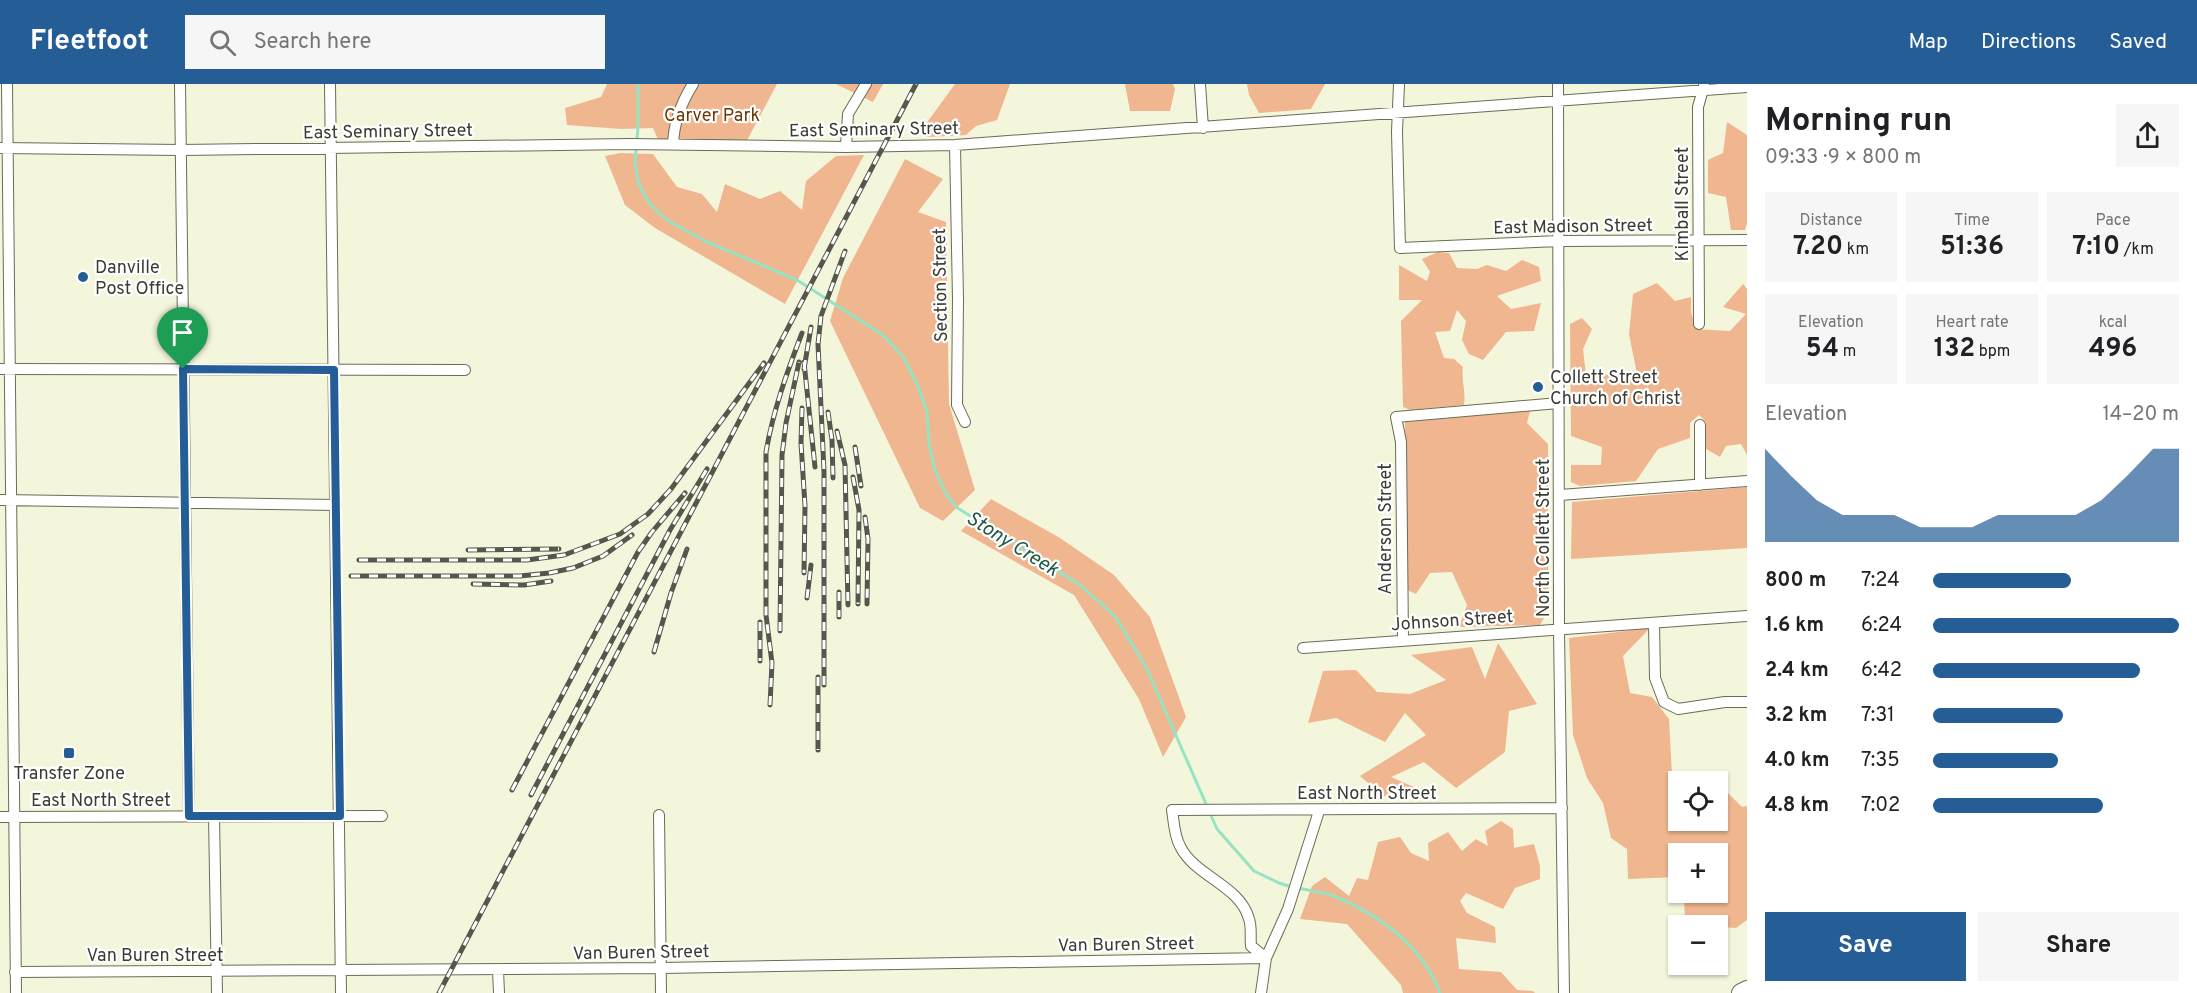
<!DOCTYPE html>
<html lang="en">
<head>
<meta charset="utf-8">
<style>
  body { margin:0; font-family:Overpass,sans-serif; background:#f6f6f6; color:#202124; height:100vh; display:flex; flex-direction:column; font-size:22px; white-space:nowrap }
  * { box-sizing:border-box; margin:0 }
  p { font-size:20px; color:#757577 }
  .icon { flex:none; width:33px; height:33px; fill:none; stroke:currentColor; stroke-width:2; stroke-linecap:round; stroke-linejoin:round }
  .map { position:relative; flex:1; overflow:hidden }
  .details { display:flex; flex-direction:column; background:#fff; width:450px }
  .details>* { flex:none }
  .buttons { position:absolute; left:1668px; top:687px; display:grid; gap:12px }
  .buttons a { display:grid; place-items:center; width:60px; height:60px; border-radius:0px; background:#fff; box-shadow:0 2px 4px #0004; font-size:30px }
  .pin { position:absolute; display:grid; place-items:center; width:51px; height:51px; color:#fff; margin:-62px -26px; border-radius:50% 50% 50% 0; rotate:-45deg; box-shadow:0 0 6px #0007 }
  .pin .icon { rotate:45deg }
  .round { display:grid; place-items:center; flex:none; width:63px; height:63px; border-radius:0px; background:#f6f6f6 }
  .summary { display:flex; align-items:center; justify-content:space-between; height:102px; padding:0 18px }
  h1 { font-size:33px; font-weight:700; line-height:45px }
  .figures { display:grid; grid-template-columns:repeat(3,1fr); gap:9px; height:102px; padding:6px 18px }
  .figures div { display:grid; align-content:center; border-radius:0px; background:#f6f6f6; text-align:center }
  .figures b { font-size:26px; font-weight:700 }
  .figures small { font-size:16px; font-weight:400 }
  .figures p { font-size:16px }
  .chart { height:168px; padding:12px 18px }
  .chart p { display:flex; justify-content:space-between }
  .chart svg { width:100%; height:108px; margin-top:6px; fill:#255e96; opacity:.7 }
  .button { display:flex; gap:12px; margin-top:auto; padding:12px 18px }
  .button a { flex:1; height:69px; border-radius:0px; background:#255e96; color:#fff; font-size:24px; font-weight:700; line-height:69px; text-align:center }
  .button a+a { background:#f6f6f6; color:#202124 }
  ul { padding:0 18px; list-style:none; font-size:20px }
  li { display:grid; grid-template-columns:96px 72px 1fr; align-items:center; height:45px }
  li i { height:15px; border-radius:8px; background:#255e96 }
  header { display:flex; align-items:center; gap:36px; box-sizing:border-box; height:84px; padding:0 30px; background:#255e96; color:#fff }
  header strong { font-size:28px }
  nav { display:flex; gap:33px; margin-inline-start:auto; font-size:21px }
  .search { width:420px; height:54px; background:#f6f6f6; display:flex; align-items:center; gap:15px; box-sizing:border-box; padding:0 21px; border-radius:0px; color:#757577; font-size:22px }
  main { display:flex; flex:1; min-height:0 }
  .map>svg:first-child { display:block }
</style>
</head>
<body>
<header>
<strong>Fleetfoot</strong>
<div class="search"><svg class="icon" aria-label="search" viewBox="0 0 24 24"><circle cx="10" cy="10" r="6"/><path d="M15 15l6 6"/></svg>Search here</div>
<nav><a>Map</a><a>Directions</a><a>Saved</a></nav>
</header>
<main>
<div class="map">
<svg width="1747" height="909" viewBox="0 0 1747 909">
  <rect width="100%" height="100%" fill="#f4f6dc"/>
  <path fill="#efb690" d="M607 0H777L744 62 660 60 653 44 621 45 567 41 565 24 601 13Z
    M836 0H883L873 18Z
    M955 0H1010L997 36 976 42 966 51 928 53 920 48Z
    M1125 0H1173L1175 5 1170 27H1130Z
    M1247 0H1325L1311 25 1259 29 1249 11Z
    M1727 38 1747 51V139L1745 146H1731L1726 113 1708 109V76L1723 69Z
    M620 69 653 70 677 103 702 110 717 128 725 100 760 115 780 107 802 126 806 97 836 72 864 71 785 220 655 144 625 121 605 72Z
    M905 75 943 95 918 128 946 138 949 320 975 406 943 437 920 424 830 237 843 194Z
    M1438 168 1449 169 1457 184 1477 185 1487 181 1506 187 1522 176 1539 183 1541 197 1497 212 1511 225 1541 219 1534 247 1506 248 1483 276 1469 270 1462 256 1466 237 1457 226 1450 247 1435 248 1444 274 1454 275 1463 283C1461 296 1466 307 1464 321L1410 326 1403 323 1401 237 1422 216H1399V181L1427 197 1430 188 1422 175Z
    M1657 199 1675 217 1691 213V228L1696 245 1730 247 1746 230 1723 223 1743 200 1747 205V371L1741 360 1726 362 1720 373 1706 365V338L1699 331 1690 339V354L1658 365 1636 397 1580 402 1571 398V381H1601L1602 363 1571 352 1570 240 1582 234 1592 245 1583 265 1586 291 1637 290 1629 250 1633 210Z
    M1530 327 1527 339 1548 360V527L1540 541 1459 543 1467 521 1452 488 1430 489 1416 510 1407 506 1405 338Z
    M1747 403V464L1571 475 1572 418Z
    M991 415 1060 454 1114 491 1150 533 1186 633 1163 673 1139 615 1074 511 961 447Z
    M1650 544 1623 572 1630 609 1652 613 1669 635 1672 691 1678 705V736H1718V707L1723 704 1742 723 1747 722V836L1736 844 1685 841 1684 809 1718 808V770H1678V793L1628 795 1627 765 1611 754 1603 719 1587 694 1573 651 1569 554Z
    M1498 559 1537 620 1509 627 1505 668 1456 704 1424 678 1391 693 1435 712H1383L1360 692 1426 651 1405 629 1385 658 1336 634 1308 639 1323 587 1356 586 1377 608 1410 610 1446 596 1411 571 1472 563 1485 595Z
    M1501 737 1513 745 1514 764 1534 760 1540 782V795L1515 804 1503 825 1466 809 1460 817 1467 829 1495 843 1496 859 1456 854 1459 885 1501 888 1517 906 1533 907 1535 909H1403L1401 901 1347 840 1300 835 1312 802 1325 793 1349 812 1357 794 1368 796 1378 758 1400 753 1411 769 1429 777 1428 759 1448 748 1462 767 1476 755 1488 762 1485 747Z"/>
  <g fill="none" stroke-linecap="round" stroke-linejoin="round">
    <path stroke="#96e3c3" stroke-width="3" d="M638 0V43L635 78 638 98 648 118 667 136 705 157 797 196 883 251 904 274 917 300 927 327 929 360 935 386 946 410 956 423 1080 501 1115 532 1146 583 1217 745 1254 787 1279 799 1292 803
      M1298 804C1310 807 1323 808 1334 812 1379 830 1423 863 1440 909"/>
    <defs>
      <path id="street" d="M7 0 16 909
        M180 0 189 732
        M330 0 341 909
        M1200 0 1203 44
        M1399 0 1397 48 1400 164 1559 157 1747 156
        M1558 0 1559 546 1564 909
        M673 60C674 37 681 19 693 0
        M955 61 958 215 957 321 965 338
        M846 63 848 30 866 0
        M0 64 181 66 630 60 846 63 955 61 1747 3
        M1699 240 1698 23 1704 2
        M0 285 465 286
        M1700 341V401
        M1560 411 1747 397
        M0 416 336 421
        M1654 539 1655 594 1664 618 1678 625 1725 618H1747
        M1403 556 1401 358 1396 333 1559 319
        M1303 564 1747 532
        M659 731 661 909
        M214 732 217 909
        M0 733 382 732
        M498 886 499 909
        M15 888 661 884 1266 874 1288 825 1319 727
        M1261 909 1266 874 1251 862C1250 854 1252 843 1249 835 1240 801 1194 792 1180 762 1174 751 1174 738 1172 726L1562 724"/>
      <path id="primary" d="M1741 909 1747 906"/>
    </defs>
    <use href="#street" stroke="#6a6c55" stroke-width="12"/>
    <use href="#primary" stroke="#6a6c55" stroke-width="20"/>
    <use href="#street" stroke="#fff" stroke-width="10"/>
    <use href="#primary" stroke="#fff" stroke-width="18"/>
    <defs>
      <path id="rail" d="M804 278 815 383
        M804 285 811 243
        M802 324 801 359 805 422 804 489
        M828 328 832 356 833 394
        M837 347 845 381 848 521
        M855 363 861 402
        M853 393 859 426 858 520
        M865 433 868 455 867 520
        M468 466 559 465
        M359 476H527L564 471 620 450 648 430 671 405 764 279
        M351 492H520L549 489 573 484 603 472 632 451
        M473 500 524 501 551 497
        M839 508V533
        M807 514 811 481
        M760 538V577
        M780 547 782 371 786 339 799 278
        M654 568 671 509 687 465
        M818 593V666
        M824 601V387L818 260 821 232 845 167
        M770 621 772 579 766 531V368C773 327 787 288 802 249
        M512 706 638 468 652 448 685 409
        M531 711 670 446 707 385
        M439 909 916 0"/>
    </defs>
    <use href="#rail" stroke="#56574b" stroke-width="5"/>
    <use href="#rail" stroke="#fff" stroke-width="3" stroke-dasharray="9" stroke-linecap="butt"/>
  </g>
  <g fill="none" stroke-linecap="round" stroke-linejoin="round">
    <defs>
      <path id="route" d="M183 285 334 286 340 732H189Z"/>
    </defs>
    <use href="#route" stroke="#fff" stroke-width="12"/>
    <use href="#route" stroke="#255e96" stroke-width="8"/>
  </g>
  <g fill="#255e96" stroke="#fff" stroke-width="2">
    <circle cx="83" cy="193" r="6"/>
    <circle cx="1538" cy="303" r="6"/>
    <rect x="63" y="663" width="12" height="12" rx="3"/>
  </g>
  <g text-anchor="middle" stroke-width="4.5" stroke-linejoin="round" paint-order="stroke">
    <g font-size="18" fill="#6c3605" stroke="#fff">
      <text x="712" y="37">Carver Park</text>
    </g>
    <g font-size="18" fill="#3a3b31" stroke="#fff">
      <text transform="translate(874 45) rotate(-1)" y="6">East Seminary Street</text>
      <text transform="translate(388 47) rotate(-1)" y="6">East Seminary Street</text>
      <text transform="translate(1682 120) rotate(-90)" y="6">Kimball Street</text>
      <text transform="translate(1573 142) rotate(-1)" y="6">East Madison Street</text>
      <text transform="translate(940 201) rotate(-91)" y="6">Section Street</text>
      <text transform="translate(1385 445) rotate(-90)" y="6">Anderson Street</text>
      <text transform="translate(1543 454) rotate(-90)" y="6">North Collett Street</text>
      <text transform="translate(1452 536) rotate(-4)" y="6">Johnson Street</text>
      <text x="1367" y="715">East North Street</text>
      <text x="101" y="722">East North Street</text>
      <text transform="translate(1126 860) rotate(-1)" y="6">Van Buren Street</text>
      <text transform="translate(641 868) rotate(-1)" y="6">Van Buren Street</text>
      <text x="155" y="877">Van Buren Street</text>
    </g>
    <g font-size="18" fill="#3a3b31" stroke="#fff" text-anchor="start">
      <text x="95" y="189">Danville<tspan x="95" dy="21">Post Office</tspan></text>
      <text x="1550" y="299">Collett Street<tspan x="1550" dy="21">Church of Christ</tspan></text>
      <text x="69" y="695" text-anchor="middle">Transfer Zone</text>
    </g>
    <g font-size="20" font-style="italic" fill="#1c5844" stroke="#fff">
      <text transform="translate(1013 459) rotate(32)" y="7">Stony Creek</text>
    </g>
  </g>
</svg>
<div class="buttons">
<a><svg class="icon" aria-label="locate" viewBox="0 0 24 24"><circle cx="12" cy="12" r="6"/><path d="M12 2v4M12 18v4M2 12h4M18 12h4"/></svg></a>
<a>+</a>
<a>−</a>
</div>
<div class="pin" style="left:183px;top:285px;background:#1e9e55"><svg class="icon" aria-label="arrive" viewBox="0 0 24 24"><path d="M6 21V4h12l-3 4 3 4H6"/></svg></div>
</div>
<section class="details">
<div class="summary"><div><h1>Morning run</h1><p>09:33 · 9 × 800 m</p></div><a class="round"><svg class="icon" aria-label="share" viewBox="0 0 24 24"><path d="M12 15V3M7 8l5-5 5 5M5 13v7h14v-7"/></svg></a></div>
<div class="figures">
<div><p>Distance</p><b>7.20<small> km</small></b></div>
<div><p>Time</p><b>51:36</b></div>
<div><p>Pace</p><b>7:10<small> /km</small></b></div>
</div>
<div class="figures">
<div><p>Elevation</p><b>54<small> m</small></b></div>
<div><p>Heart rate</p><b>132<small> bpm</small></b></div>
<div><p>kcal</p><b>496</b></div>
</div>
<div class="chart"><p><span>Elevation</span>14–20 m</p>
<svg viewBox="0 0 160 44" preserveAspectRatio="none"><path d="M0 44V6L10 17L20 27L30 33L40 33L50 33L60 38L70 38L80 38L90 33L100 33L110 33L120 33L130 27L140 17L150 6L160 6V44z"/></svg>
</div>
<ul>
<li><b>800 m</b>7:24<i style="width:56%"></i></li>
<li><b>1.6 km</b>6:24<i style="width:100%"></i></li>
<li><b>2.4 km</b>6:42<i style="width:84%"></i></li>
<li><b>3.2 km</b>7:31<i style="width:53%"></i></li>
<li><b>4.0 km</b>7:35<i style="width:51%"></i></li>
<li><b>4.8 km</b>7:02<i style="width:69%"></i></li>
</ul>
<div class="button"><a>Save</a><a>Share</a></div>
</section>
</main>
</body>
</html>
